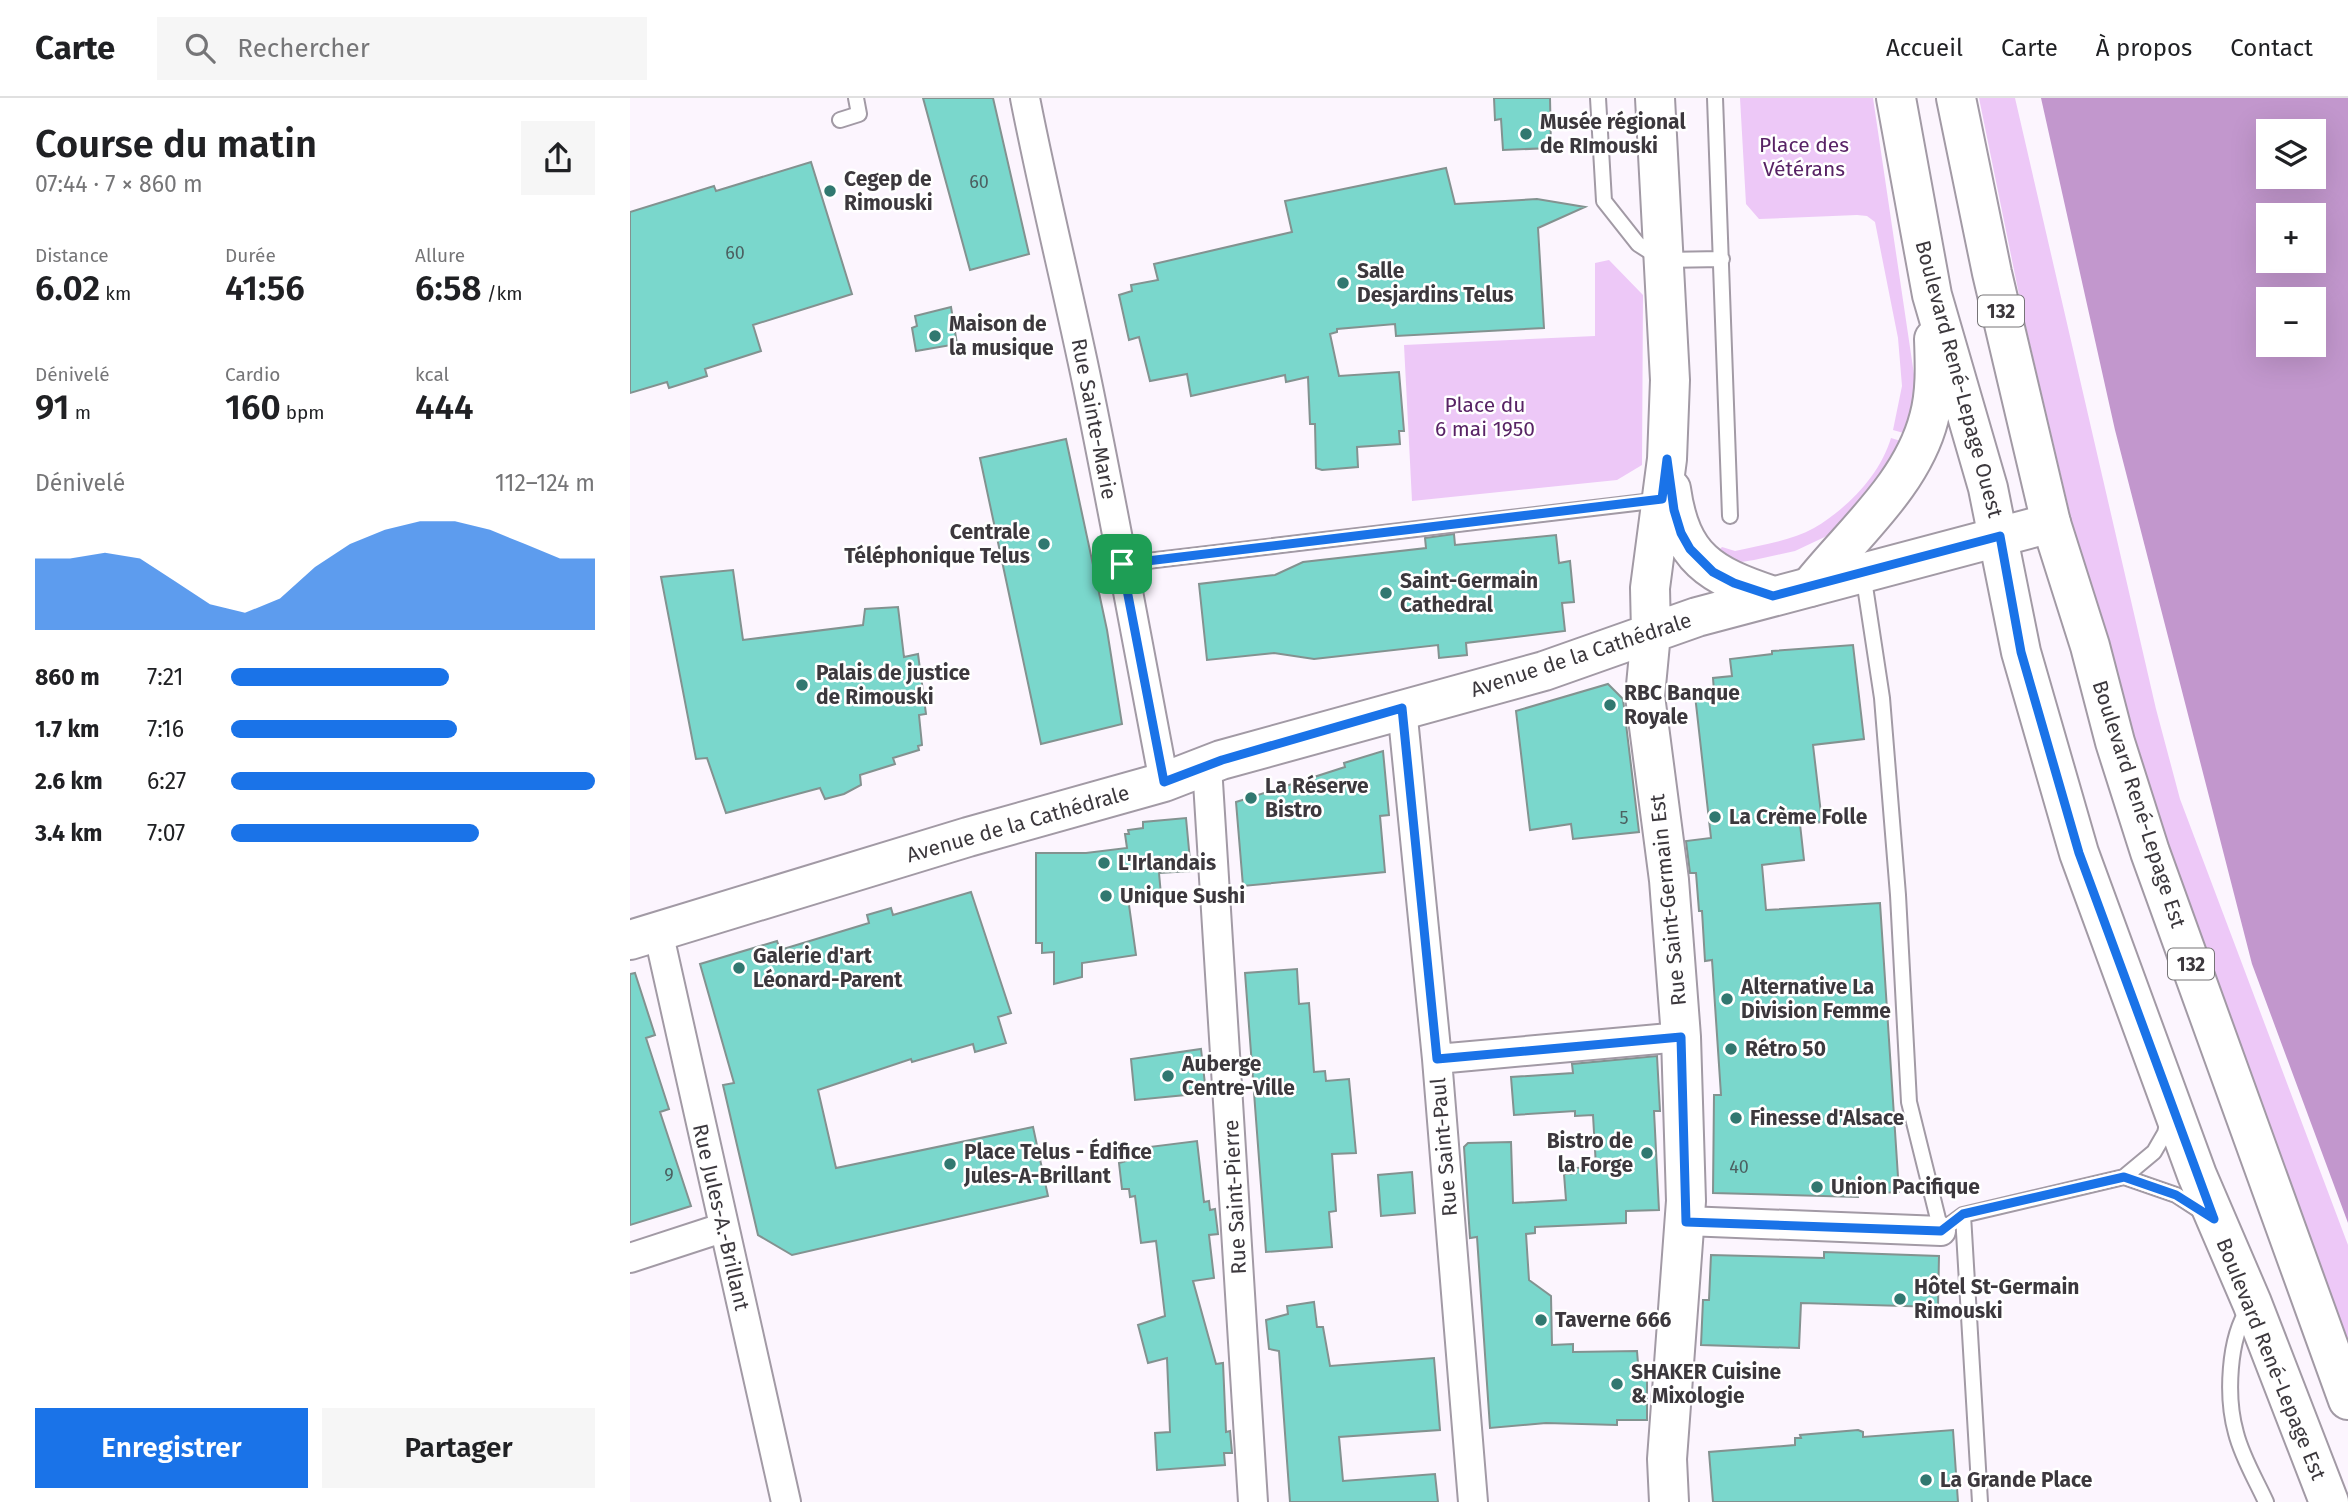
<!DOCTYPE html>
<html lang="fr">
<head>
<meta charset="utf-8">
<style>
  body { margin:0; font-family:"Fira Sans",sans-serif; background:#f6f6f6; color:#202124; height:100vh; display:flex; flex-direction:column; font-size:26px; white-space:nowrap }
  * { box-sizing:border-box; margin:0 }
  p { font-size:23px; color:#757577 }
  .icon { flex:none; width:38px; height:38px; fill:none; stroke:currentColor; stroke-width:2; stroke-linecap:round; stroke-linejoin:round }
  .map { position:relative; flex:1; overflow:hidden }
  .panel { display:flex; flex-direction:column; background:#fff; width:630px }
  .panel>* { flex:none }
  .controls { position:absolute; left:1626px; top:21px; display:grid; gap:14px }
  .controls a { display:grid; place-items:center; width:70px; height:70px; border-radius:0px; background:#fff; box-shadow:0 7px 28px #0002; font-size:35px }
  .pin { position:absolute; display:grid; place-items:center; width:60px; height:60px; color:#fff; margin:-30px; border-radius:14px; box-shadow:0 4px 10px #0006 }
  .round { display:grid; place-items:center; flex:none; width:74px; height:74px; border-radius:0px; background:#f6f6f6 }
  .overview { display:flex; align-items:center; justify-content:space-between; height:119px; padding:0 35px }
  h1 { font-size:38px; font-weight:600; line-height:52px }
  .metrics { display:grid; grid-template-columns:repeat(3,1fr); gap:10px; height:119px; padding:7px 35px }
  .metrics div { display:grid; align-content:center }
  .metrics b { font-size:35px; font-weight:600 }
  .metrics small { font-size:19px; font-weight:400 }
  .metrics p { font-size:19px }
  .chart { height:196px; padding:14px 35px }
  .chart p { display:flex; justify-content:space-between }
  .chart svg { width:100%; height:126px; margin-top:7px; fill:#1a73e8; opacity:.7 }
  .action { display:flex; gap:14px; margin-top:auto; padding:14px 35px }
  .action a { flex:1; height:80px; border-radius:0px; background:#1a73e8; color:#fff; font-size:28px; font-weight:600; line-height:80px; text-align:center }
  .action a+a { background:#f6f6f6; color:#202124 }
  ul { padding:0 35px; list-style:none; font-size:23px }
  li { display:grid; grid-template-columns:112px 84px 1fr; align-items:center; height:52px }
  li i { height:18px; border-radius:9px; background:#1a73e8 }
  header { display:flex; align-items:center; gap:42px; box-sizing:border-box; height:98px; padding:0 35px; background:#fff; border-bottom:2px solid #e0e0e0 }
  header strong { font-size:33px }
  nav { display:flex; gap:38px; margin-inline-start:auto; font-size:24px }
  .search { width:490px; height:63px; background:#f6f6f6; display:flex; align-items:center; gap:18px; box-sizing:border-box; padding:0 24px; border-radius:0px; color:#757577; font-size:26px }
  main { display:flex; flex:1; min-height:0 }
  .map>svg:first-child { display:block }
</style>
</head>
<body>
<header>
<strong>Carte</strong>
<div class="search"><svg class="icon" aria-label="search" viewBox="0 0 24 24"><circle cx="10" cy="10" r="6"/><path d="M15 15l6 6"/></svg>Rechercher</div>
<nav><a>Accueil</a><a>Carte</a><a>À propos</a><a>Contact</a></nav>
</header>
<main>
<section class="panel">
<div class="overview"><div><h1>Course du matin</h1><p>07:44 · 7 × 860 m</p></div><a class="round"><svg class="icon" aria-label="share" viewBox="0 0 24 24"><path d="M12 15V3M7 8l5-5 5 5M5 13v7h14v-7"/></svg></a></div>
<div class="metrics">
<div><p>Distance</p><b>6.02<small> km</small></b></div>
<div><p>Durée</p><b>41:56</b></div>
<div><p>Allure</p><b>6:58<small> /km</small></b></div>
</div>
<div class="metrics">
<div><p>Dénivelé</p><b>91<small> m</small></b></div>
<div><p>Cardio</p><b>160<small> bpm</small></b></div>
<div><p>kcal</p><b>444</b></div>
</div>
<div class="chart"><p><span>Dénivelé</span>112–124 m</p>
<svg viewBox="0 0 160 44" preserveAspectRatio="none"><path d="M0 44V19L10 19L20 17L30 19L40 27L50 35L60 38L70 33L80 22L90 14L100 9L110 6L120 6L130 9L140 14L150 19L160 19V44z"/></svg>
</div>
<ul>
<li><b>860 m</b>7:21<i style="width:60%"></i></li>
<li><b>1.7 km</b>7:16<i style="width:62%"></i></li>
<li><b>2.6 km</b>6:27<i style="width:100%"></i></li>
<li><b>3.4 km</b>7:07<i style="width:68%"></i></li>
</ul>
<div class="action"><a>Enregistrer</a><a>Partager</a></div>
</section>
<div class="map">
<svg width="1718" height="1404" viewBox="0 0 1718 1404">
  <rect width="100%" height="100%" fill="#fcf5fe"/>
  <path fill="#edc8f7" d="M1110 0H1243L1285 283 1277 336 1263 332 1272 288 1268 240 1245 124 1237 118 1227 117 1129 121 1116 106Z
    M1349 0H1385L1526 611 1550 701 1718 1147V1252L1596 932 1462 509 1394 221Z
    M979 162 1013 197 1012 367 987 382 782 403 774 247 965 238V165Z
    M1261 340 1274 344 1251 388 1201 436 1165 453 1124 462 1105 465 1085 456 1092 449 1105 453C1130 447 1161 443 1184 430 1217 411 1250 377 1261 340Z"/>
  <path fill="#c297cd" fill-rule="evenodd" d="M1411 0H1718V1125L1622 866 1485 332ZM1638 33H1684V79H1638ZM1638 117H1684V163H1638ZM1638 201H1684V247H1638Z"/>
  <path fill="#7ad7cc" stroke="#839290" stroke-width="2" d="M293 0H363L399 156 340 172Z
    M864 0H920L921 50 873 52 871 21 865 22Z
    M181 64 222 196 123 227 131 253 75 271 77 278 39 290 37 284 0 295V114L84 88 86 93Z
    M816 70 825 106 907 101 955 109 908 130 914 230 766 238 765 226 707 231V234L700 236 709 278 769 274 774 333H769L770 346 727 349 728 369 692 372 686 370 685 326H680L678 279 656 284 655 277 561 298 557 276 520 283 509 239 499 242 489 197 502 193 501 187 528 182 524 166 662 134 655 103Z
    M321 209 327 246 286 253 282 230 287 228 285 218Z
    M436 341 477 532 492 626 411 646 350 360Z
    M824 436 825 447 926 437 929 465 940 463 944 504 932 505 935 533 836 545 837 557 809 560 808 547 684 561 644 555 577 562 569 486 645 477 673 464 796 450 795 440Z
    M103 472 113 542 233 527 235 511 268 509 274 559 288 556 296 616 289 617 292 647 288 648 289 652 263 660 265 666 230 677 231 687 214 696 195 701 190 690 96 715 77 660 66 661 31 479Z
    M1223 547 1234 641 1183 647 1192 724 1170 726 1174 762 1132 767 1136 812 1250 805 1269 1094 1228 1096V1099L1083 1095 1084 997H1091L1082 862 1075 863 1072 813H1069L1066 775H1060L1056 743 1081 740 1065 597 1084 594 1083 580 1102 578 1100 561 1142 556V553Z
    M978 586 993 601 1009 734 943 741 941 726 900 732 886 613Z
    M753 653 759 717 750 718 755 774 613 788 606 704 715 669 714 665Z
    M556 720 561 773 529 775 531 797 498 800 506 857 452 865V879L424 886V854L412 855V845H406V755H456L497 750 495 736H499L498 732 513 730V724Z
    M341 794 381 915 368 919 376 945 345 954 343 946 282 964 281 961 188 992 206 1070 403 1029 418 1098 162 1157 128 1137 93 987 104 985 70 866 147 843 150 852 239 825 237 817 261 810 263 817Z
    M667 871 669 906 679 905 684 974 695 973 696 983 719 981 726 1055 702 1056 706 1113 699 1114 702 1149 636 1154 615 875Z
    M5 875 25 937 16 940 39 1011 30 1014 61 1108 0 1127V876Z
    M571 951 576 995 505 1002 501 961Z
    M1027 958 1030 1013H1024L1029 1112 996 1113V1125L905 1129V1135L896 1136 899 1182 921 1198 922 1247 943 1246V1254L1007 1253 1008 1265 1017 1273V1322H987V1327L916 1325 860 1330 847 1139 840 1140 834 1049 838 1045 881 1044 883 1105 936 1102 934 1076 946 1075V1070L966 1069 963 1017 945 1018V1013L884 1017 881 979 943 975 942 966Z
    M567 1043 574 1104 579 1103 580 1112 585 1111 588 1136 579 1137 584 1180 563 1183 586 1266 593 1265 596 1334 600 1333 602 1355H594L595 1367 527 1372 525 1335 540 1334 537 1260 518 1265 508 1227 535 1218 526 1143 511 1145 505 1098 500 1099 499 1091H492L489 1065 496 1063 495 1052Z
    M782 1074 785 1115 751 1118 748 1077Z
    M1194 1154 1309 1158 1308 1209 1171 1205 1169 1250 1071 1247 1073 1202H1079L1081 1157 1194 1160Z
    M684 1204 687 1229H693L700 1268 804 1260 810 1332 709 1339 713 1383 805 1376 808 1404H660L649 1253 639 1251 636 1222 658 1216 657 1208Z
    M1228 1332 1233 1334V1339L1323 1332 1328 1404H1083L1079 1354 1165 1347V1340H1171L1170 1337Z"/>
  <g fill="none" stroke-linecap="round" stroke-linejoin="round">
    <defs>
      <path id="lane" d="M968 0 974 103 1008 146 1033 162 1092 161
        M1085 0 1100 418
        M210 22 229 16 226 0
        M492 466 1031 402
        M1233 475 1252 600 1268 797 1279 1004 1311 1133 1333 1117 1494 1079 1524 1054 1535 1035 1538 1022
        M1494 1079 1546 1097 1572 1114
        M1333 1117 1350 1404
        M1619 1210C1598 1240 1596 1300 1606 1335 1612 1359 1626 1382 1636 1404"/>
      <path id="street" d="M395 0C414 97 438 192 458 289 485 421 509 553 534 684
        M772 610 807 961 843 1404
        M577 668 623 1404
        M28 833 156 1404
        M807 961 1051 939
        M1056 1123 1311 1133
        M0 1160 92 1130"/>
      <path id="secondary" d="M1025 0 1040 282 1037 361 1020 490 1021 535 1015 598 1039 782 1051 939 1056 1103 1037 1361 1039 1404
        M1041 391C1051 461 1080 477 1143 498
        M0 842 338 739 534 684 591 662 914 573 1067 519 1421 425"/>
      <path id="primary" d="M1266 0 1302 197 1358 390 1391 554 1449 755 1567 1077 1622 1205 1699 1404
        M1326 0 1362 175 1421 425 1460 548 1485 644 1520 754 1718 1302
        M1180 489C1221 437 1282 387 1299 320 1306 295 1305 267 1304 241"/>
    </defs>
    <use href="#lane" stroke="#a29aa5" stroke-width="18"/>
    <use href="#street" stroke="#a29aa5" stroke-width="32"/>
    <use href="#secondary" stroke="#a29aa5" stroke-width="42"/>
    <use href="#primary" stroke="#a29aa5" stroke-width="42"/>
    <use href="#lane" stroke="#fff" stroke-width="14"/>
    <use href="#street" stroke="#fff" stroke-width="28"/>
    <use href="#secondary" stroke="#fff" stroke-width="38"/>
    <use href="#primary" stroke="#fff" stroke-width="38"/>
  </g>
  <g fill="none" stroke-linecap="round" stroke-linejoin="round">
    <defs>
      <path id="route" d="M1037 361 1044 412 1051 435 1060 451 1083 474 1104 485 1143 498 1370 438 1391 554 1449 755 1584 1121 1546 1097 1494 1079 1333 1116 1311 1133 1056 1124 1051 939 807 961 772 610 592 662 534 684 492 466 1032 401Z"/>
    </defs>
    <use href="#route" stroke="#fff" stroke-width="14"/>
    <use href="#route" stroke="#1a73e8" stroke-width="9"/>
  </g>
  <g fill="#317870" stroke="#fff" stroke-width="2.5">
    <circle cx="896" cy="36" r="7"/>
    <circle cx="200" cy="93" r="7"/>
    <circle cx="713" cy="185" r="7"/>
    <circle cx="305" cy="238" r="7"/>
    <circle cx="414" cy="446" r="7"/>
    <circle cx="756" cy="495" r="7"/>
    <circle cx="172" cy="587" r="7"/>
    <circle cx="980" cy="607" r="7"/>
    <circle cx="621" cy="700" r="7"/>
    <circle cx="1085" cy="719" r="7"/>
    <circle cx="474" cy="765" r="7"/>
    <circle cx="476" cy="798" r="7"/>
    <circle cx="109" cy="870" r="7"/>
    <circle cx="1097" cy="901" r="7"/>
    <circle cx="1101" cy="951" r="7"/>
    <circle cx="538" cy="978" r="7"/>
    <circle cx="1106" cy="1020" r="7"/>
    <circle cx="1017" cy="1055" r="7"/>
    <circle cx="320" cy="1066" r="7"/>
    <circle cx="1187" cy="1089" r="7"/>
    <circle cx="1270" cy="1201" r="7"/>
    <circle cx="911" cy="1222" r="7"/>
    <circle cx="987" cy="1286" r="7"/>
    <circle cx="1296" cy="1382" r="7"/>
  </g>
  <g text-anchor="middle" stroke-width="5" stroke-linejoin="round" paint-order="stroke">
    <g font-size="18" fill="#4c6061">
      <text x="349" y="90">60</text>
      <text x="105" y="161">60</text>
      <text x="994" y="726">5</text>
      <text x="1109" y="1075">40</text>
      <text x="39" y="1083">9</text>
    </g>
    <g fill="#fff" stroke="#767477" stroke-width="2">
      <rect x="1348" y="197.5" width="46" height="31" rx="5"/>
      <rect x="1538" y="850.5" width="46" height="31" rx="5"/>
    </g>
    <g font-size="19" font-weight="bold" fill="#3c383d">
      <text x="1371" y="220">132</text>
      <text x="1561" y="873">132</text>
    </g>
    <g font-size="21" font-weight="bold" fill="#3c383d" stroke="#fff" text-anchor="start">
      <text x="910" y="31">Musée régional<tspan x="910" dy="24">de RImouski</tspan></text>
      <text x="214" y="88">Cegep de<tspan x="214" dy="24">Rimouski</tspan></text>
      <text x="727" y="180">Salle<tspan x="727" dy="24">Desjardins Telus</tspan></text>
      <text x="319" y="233">Maison de<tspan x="319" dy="24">la musique</tspan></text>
      <text x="400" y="441" text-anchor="end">Centrale<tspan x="400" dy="24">Téléphonique Telus</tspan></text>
      <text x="770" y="490">Saint-Germain<tspan x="770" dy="24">Cathedral</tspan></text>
      <text x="186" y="582">Palais de justice<tspan x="186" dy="24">de Rimouski</tspan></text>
      <text x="994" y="602">RBC Banque<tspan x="994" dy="24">Royale</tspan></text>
      <text x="635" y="695">La Réserve<tspan x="635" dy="24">Bistro</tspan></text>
      <text x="1099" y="726">La Crème Folle</text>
      <text x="488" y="772">L'Irlandais</text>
      <text x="490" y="805">Unique Sushi</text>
      <text x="123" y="865">Galerie d'art<tspan x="123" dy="24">Léonard-Parent</tspan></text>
      <text x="1111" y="896">Alternative La<tspan x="1111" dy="24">Division Femme</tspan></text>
      <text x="1115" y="958">Rétro 50</text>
      <text x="552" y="973">Auberge<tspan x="552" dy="24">Centre-Ville</tspan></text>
      <text x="1120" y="1027">Finesse d'Alsace</text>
      <text x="1003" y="1050" text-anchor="end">Bistro de<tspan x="1003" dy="24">la Forge</tspan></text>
      <text x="334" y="1061">Place Telus - Édifice<tspan x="334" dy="24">Jules-A-Brillant</tspan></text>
      <text x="1201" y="1096">Union Pacifique</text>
      <text x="1284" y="1196">Hôtel St-Germain<tspan x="1284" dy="24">Rimouski</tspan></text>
      <text x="925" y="1229">Taverne 666</text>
      <text x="1001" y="1281">SHAKER Cuisine<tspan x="1001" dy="24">&amp; Mixologie</tspan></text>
      <text x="1310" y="1389">La Grande Place</text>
    </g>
    <g font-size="21" fill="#582365" stroke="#fff">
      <text x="1174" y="54">Place des<tspan x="1174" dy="24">Vétérans</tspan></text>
      <text x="855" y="314">Place du<tspan x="855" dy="24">6 mai 1950</tspan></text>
    </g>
    <g font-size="21" fill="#3c383d" stroke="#fff">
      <text transform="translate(1329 281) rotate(75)" y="7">Boulevard René-Lepage Ouest</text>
      <text transform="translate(464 321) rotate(79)" y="7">Rue Sainte-Marie</text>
      <text transform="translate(951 557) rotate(-18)" y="7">Avenue de la Cathédrale</text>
      <text transform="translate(1509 706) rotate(72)" y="7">Boulevard René-Lepage Est</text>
      <text transform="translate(388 726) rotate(-16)" y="7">Avenue de la Cathédrale</text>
      <text transform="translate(1038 802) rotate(-96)" y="7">Rue Saint-Germain Est</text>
      <text transform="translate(814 1049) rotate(-95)" y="7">Rue Saint-Paul</text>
      <text transform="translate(605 1099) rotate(-93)" y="7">Rue Saint-Pierre</text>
      <text transform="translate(91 1119) rotate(77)" y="7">Rue Jules-A.-Brillant</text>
      <text transform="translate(1641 1261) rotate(68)" y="7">Boulevard René-Lepage Est</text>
    </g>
  </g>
</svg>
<div class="controls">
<a><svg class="icon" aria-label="layers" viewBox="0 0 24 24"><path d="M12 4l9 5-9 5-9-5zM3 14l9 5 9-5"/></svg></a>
<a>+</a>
<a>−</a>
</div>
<div class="pin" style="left:492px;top:466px;background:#1e9e55"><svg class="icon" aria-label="arrive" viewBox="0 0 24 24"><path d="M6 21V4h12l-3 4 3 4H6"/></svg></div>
</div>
</main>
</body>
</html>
